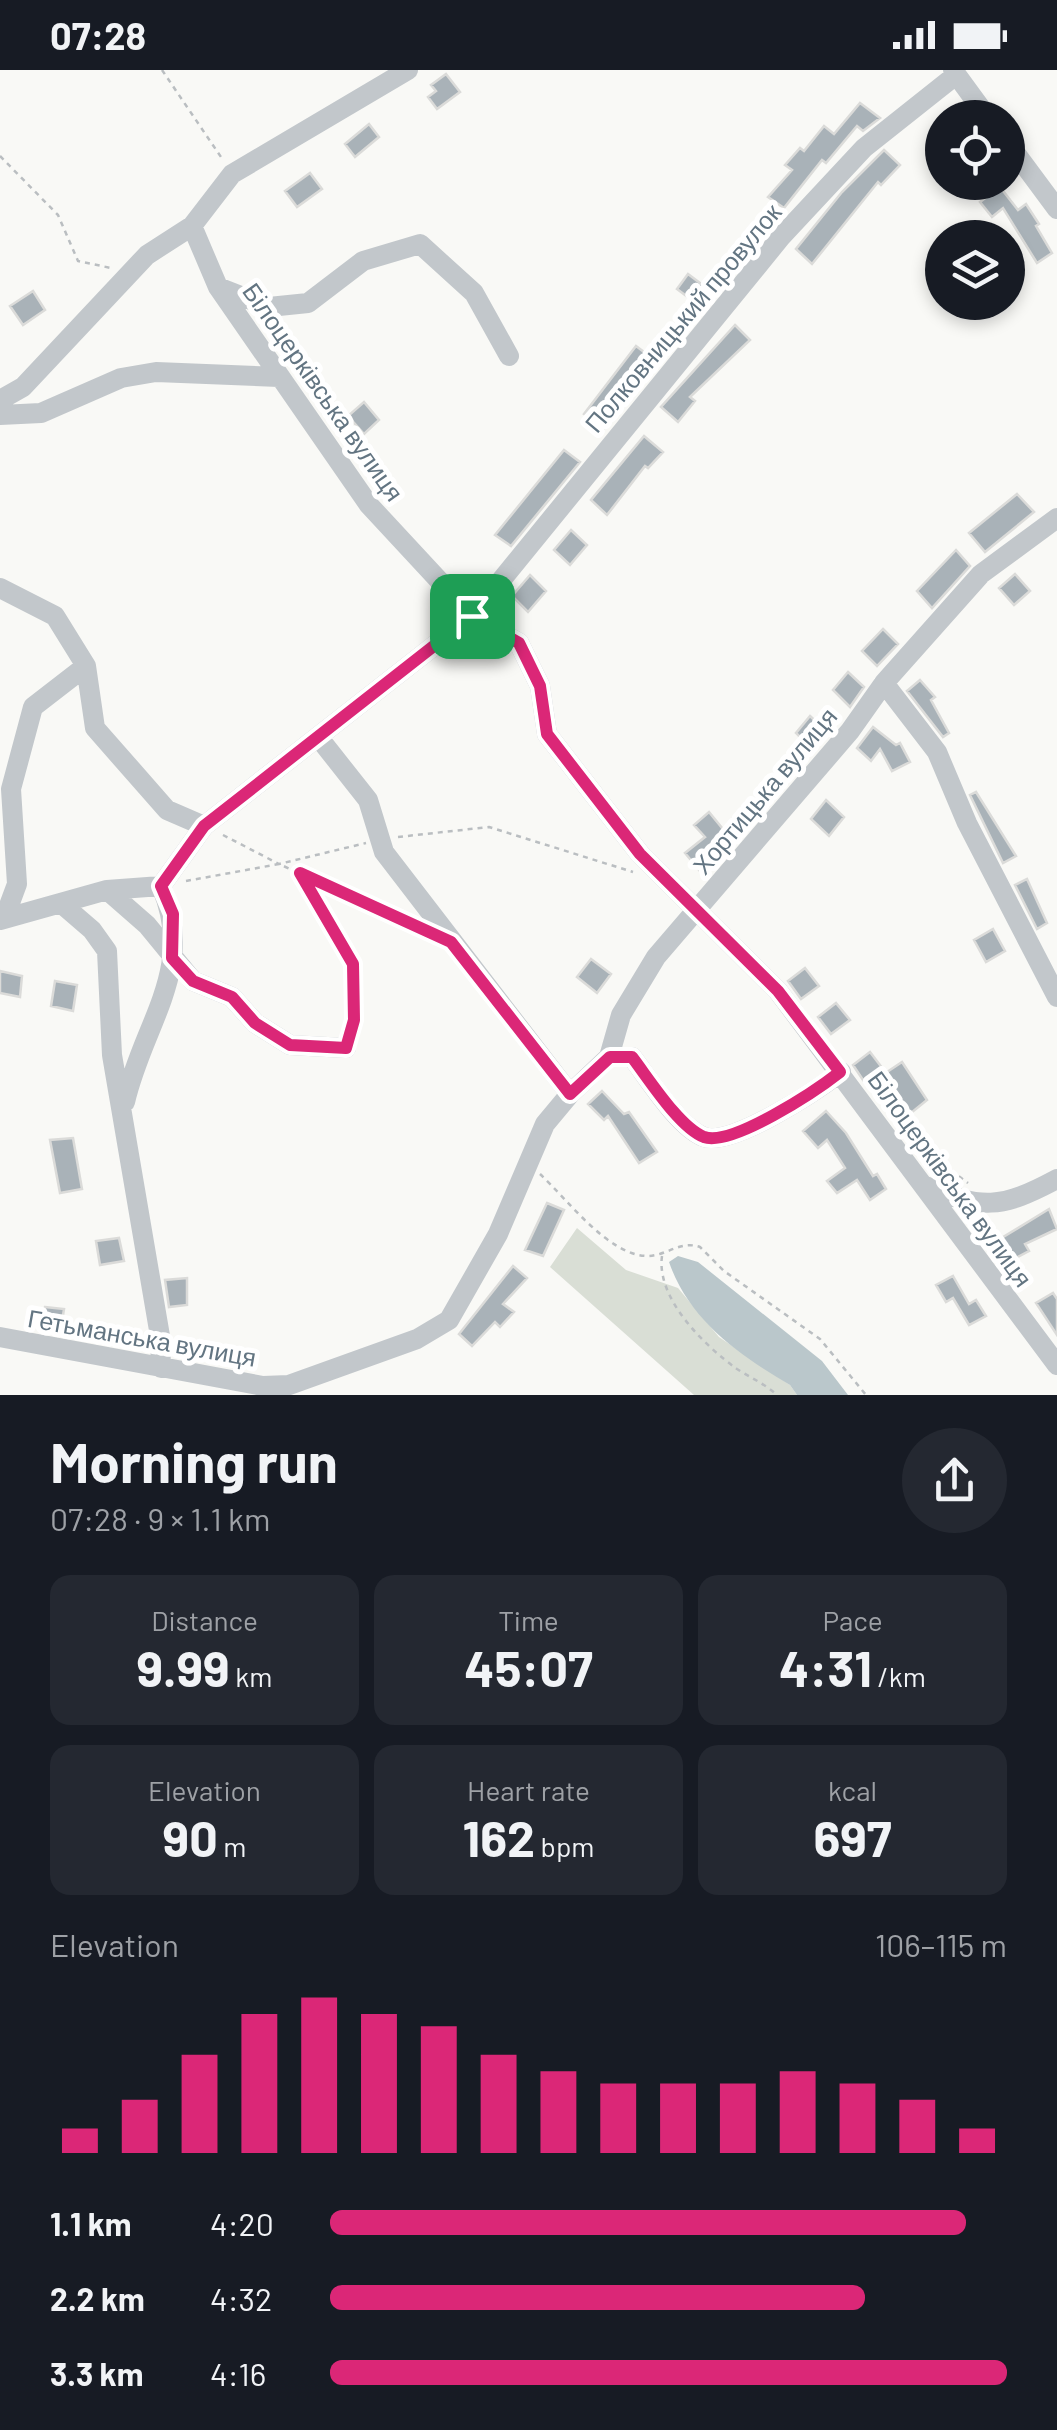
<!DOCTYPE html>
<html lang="en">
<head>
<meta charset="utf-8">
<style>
  body { margin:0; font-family:Barlow,sans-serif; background:#242831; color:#f1f3f6; height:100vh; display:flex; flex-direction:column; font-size:38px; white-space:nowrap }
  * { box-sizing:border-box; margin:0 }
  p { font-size:32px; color:#9ea1a6 }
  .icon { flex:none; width:55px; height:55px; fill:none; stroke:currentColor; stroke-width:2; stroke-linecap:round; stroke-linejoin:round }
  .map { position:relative; height:1325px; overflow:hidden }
  .drawer { display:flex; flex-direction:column; background:#171b24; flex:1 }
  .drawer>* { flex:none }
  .buttons { position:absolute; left:925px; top:30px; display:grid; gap:20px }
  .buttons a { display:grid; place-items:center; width:100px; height:100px; border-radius:50%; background:#171b24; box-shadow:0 5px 15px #0003; font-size:50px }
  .pin { position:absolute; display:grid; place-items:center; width:85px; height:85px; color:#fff; margin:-42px; border-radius:20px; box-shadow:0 5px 15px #0006 }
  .round { display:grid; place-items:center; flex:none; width:105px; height:105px; border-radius:52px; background:#242831 }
  .summary { display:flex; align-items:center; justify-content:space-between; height:170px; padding:0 50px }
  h1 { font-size:55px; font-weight:700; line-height:75px }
  .figures { display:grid; grid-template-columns:repeat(3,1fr); gap:15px; height:170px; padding:10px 50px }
  .figures div { display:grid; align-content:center; border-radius:20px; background:#242831; text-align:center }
  .figures b { font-size:50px; font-weight:700 }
  .figures small { font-size:28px; font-weight:400 }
  .figures p { font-size:28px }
  .chart { height:280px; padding:20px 50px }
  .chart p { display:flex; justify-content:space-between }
  .chart svg { width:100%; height:180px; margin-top:10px; stroke:#db2777; stroke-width:6 }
  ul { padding:0 50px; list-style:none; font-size:32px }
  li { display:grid; grid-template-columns:160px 120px 1fr; align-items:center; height:75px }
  li i { height:25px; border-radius:12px; background:#db2777 }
  .status { display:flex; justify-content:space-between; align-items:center; height:70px; padding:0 50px; background:#171b24; direction:ltr }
  .status svg { height:28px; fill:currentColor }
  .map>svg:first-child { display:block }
</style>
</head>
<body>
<div class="status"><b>07:28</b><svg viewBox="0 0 49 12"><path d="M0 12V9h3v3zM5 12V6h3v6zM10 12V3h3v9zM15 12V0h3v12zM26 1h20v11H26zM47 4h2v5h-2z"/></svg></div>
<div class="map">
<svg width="1057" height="1325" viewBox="0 0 1057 1325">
  <rect width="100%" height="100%" fill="#f9f9f6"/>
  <path fill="#d9ded5" d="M577 1158 626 1200 678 1218 719 1267 790 1315 797 1325H694L550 1197Z"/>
  <path fill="#bac7cb" d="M678 1186 698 1192 822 1291 848 1325H797L790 1315C739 1285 689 1250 669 1192Z"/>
  <path fill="#a9b2b8" stroke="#dbdbd9" stroke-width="2.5" d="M446 4 460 22 437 39 428 27 436 21 431 15Z
    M860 33 880 48 863 61 857 56 826 93 822 90 784 138 768 127 792 100 785 95 800 78 804 81 824 56 834 64Z
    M369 54 379 67 355 87 345 74Z
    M884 80 900 95 881 115 878 112 812 194 796 179 842 122Z
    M310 103 322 119 297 137 285 121Z
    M1000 117 1018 140 1026 134 1039 154 1036 156 1052 183 1037 193 1003 138 992 147 980 132Z
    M688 204 708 219 697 234 677 219Z
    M33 221 45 240 23 255 10 236Z
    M735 255 750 270 690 327 695 331 678 352 661 337Z
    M636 276 656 291 604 358 584 344Z
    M364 332 379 350 364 364 348 346Z
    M644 366 663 382 648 398 645 396 607 445 591 430Z
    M564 380 580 392 511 476 495 465Z
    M1017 424 1034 442 985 482 969 463Z
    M571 460 587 475 570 495 554 480Z
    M956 480 970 496 932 538 917 521Z
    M1015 504 1030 521 1014 535 999 518Z
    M530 505 546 521 528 542 512 526Z
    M883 559 898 574 877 596 862 581Z
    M848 602 864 617 850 637 833 620Z
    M920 610 935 627 931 630 949 663 943 667 907 621Z
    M810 646 827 662 813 680 796 663Z
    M873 657 896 675 900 673 910 692 892 701 880 679 871 691 857 678Z
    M976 722 1016 786 1003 793 970 725Z
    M826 730 844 747 829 766 811 749Z
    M709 742 731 769 699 800 685 783 705 767 694 755Z
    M1027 809 1047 853 1037 859 1015 815Z
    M993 859 1005 881 986 892 974 870Z
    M591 889 611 904 597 923 577 907Z
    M805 898 819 916 801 929 788 911Z
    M0 901 22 906 20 927 0 923Z
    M55 911 77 915 73 941 51 936Z
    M836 933 850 950 831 964 818 947Z
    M870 982 883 999 865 1013 853 995Z
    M902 992 927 1030 906 1047 893 1030 899 1026 884 1004Z
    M602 1021 624 1044 629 1042 657 1082 639 1093 608 1046 604 1050 588 1034Z
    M826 1041 846 1063 873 1106 877 1104 886 1119 870 1130 857 1110 837 1123 827 1111 845 1098 827 1070 818 1078 803 1061Z
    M73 1068 82 1119 60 1123 50 1070Z
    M547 1133 564 1140 543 1186 525 1180Z
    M1049 1139 1057 1159 1025 1174 1029 1181 1012 1190 1000 1169Z
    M119 1168 124 1191 100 1195 96 1171Z
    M513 1196 527 1208 503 1234 514 1242 500 1257 495 1252 472 1276 459 1264Z
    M953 1206 969 1234 976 1230 986 1246 969 1255 953 1228 946 1232 936 1215Z
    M187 1208V1235L169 1237 165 1210Z
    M1053 1223 1057 1229V1265L1036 1233Z
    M45 1237 64 1239 60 1264 42 1261Z"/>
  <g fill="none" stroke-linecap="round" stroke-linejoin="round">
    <path stroke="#babec1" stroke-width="2.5" stroke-dasharray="5 5" stroke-linecap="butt" d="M162 0 223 90
      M0 86 58 145 78 191 111 198
      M223 765 279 794 366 773
      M398 767 489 757 633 802
      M300 805 353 894 350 962
      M186 811 279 794 422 859
      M911 1070 968 1113
      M540 1104C568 1130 608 1185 647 1186 667 1186 680 1170 700 1177L724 1201 820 1269 866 1325
      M662 1186C656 1229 705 1276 737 1299 751 1308 765 1314 777 1325"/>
    <path stroke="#c2c7cb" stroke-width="20" d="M953 0 988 48
      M1008 73 1057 139
      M192 156 218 217 369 435 472 546 519 573 540 616 547 664 640 784 778 921 1057 1295
      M218 217 269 237 308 233 363 191 420 174 474 223 509 286
      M0 330 23 317 147 185 192 156 232 104 408 0
      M0 345 41 343 121 308 156 302 279 307
      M0 518 55 546 86 596 95 658 167 740 204 756
      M884 613 937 682 967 753 1057 927
      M319 668 368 730 384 782 570 1024
      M107 820 147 855 193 911 232 927 255 953 290 975 346 978
      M63 835 92 860 107 881 112 985 160 1266 161 1298
      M4 849 17 814 11 719 33 637 86 596
      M0 850 107 820 161 816 204 756 472 546 781 167 864 78 956 5
      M609 987H632C649 1009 678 1057 704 1067 732 1077 817 1020 841 1002
      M125 1032C143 953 197 899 161 816
      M923 1115C982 1140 1001 1139 1057 1109
      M0 1267 263 1316 269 1324
      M263 1316 289 1315 417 1269 449 1250 498 1164 545 1054 570 1024 609 987 621 945 656 887 850 661 884 613 981 504 1057 448"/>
  </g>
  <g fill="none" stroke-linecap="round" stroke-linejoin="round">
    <defs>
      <path id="route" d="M472 546 519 573 540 616 547 664 640 784 778 921 840 1002C817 1020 732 1077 704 1067 679 1057 649 1009 632 987H610L570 1024 451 872 300 803 353 894 354 950 346 978 290 975 255 953 232 927 193 911 172 888 173 844 161 816 204 756Z"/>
    </defs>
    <use href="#route" stroke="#fff" stroke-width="20"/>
    <use href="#route" stroke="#db2777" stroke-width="12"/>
  </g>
  <g text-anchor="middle" stroke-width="10" stroke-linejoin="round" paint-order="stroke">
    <g font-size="25" fill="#637582" stroke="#fff">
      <text transform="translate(683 248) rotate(-50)" y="9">Полковницький провулок</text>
      <text transform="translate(323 322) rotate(55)" y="9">Білоцерківська вулиця</text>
      <text transform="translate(765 721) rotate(-50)" y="9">Хортицька вулиця</text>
      <text transform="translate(950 1109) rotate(54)" y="9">Білоцерківська вулиця</text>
      <text transform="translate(142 1268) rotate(10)" y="9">Гетьманська вулиця</text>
    </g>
  </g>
</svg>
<div class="buttons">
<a><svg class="icon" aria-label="locate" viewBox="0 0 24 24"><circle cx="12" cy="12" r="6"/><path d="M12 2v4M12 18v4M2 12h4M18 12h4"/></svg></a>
<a><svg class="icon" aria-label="layers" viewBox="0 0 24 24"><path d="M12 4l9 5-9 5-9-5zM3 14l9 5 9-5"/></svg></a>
</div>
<div class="pin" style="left:472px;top:546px;background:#1e9e55"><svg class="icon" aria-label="arrive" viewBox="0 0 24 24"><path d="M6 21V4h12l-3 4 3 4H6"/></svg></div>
</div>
<section class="drawer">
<div class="summary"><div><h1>Morning run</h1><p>07:28 · 9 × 1.1 km</p></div><a class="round"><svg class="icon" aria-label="share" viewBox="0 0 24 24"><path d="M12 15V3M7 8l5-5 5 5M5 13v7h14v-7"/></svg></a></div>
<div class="figures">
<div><p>Distance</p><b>9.99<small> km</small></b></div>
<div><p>Time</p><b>45:07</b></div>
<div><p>Pace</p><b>4:31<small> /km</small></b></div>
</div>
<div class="figures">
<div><p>Elevation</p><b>90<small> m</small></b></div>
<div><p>Heart rate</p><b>162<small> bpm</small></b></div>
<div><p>kcal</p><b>697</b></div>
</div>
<div class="chart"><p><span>Elevation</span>106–115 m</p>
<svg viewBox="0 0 160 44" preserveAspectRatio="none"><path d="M5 44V38M15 44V31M25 44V20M35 44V10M45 44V6M55 44V10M65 44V13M75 44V20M85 44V24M95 44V27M105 44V27M115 44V27M125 44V24M135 44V27M145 44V31M155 44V38"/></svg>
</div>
<ul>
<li><b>1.1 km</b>4:20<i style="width:94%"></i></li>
<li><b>2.2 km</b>4:32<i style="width:79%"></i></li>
<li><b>3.3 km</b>4:16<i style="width:100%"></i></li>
</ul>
</section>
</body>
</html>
